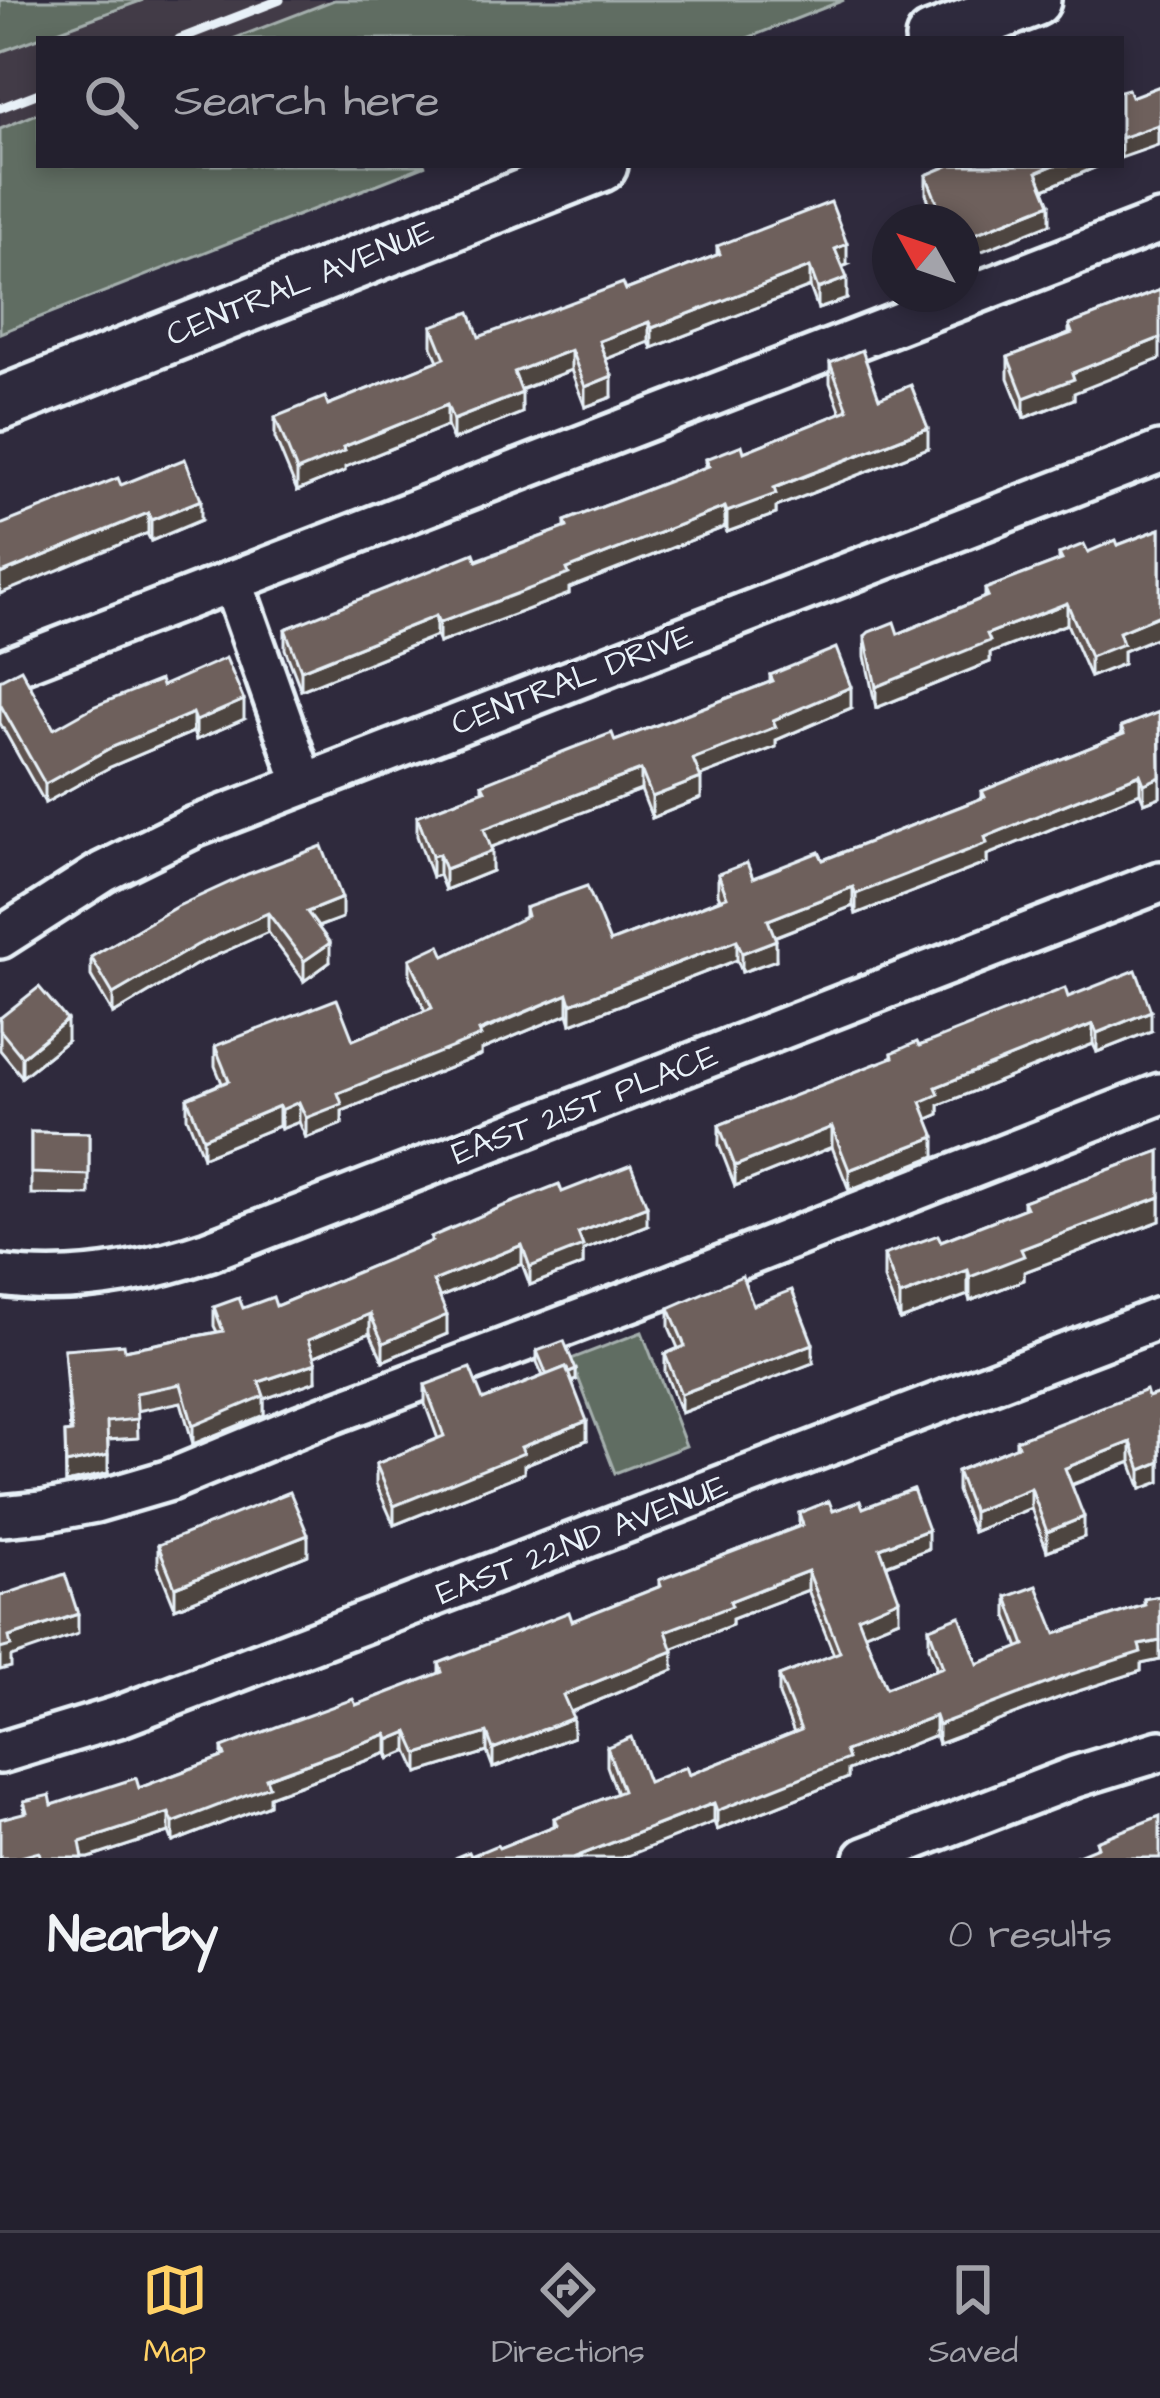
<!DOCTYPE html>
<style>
:root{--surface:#23202e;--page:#2b2836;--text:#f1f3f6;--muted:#a3a3aa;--line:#403e4a;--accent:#ffd166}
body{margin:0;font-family:"Architects Daughter",sans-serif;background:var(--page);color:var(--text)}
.compass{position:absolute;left:872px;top:204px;width:108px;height:108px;border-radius:50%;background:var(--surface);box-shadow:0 6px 18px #0003;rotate:310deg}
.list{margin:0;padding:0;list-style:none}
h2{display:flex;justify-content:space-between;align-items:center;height:156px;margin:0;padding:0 48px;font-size:51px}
h2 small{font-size:39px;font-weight:400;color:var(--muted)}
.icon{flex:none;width:66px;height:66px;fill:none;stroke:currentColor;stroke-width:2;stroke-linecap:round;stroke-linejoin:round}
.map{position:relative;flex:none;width:1160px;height:1858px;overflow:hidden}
.search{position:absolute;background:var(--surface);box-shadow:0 6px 18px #0003;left:36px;right:36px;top:36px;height:132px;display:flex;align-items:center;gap:30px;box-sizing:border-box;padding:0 42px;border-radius:0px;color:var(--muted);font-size:45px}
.sheet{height:372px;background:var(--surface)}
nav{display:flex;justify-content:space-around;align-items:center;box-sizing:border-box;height:168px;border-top:3px solid var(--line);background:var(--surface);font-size:33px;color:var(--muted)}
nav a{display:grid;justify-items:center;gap:6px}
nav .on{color:var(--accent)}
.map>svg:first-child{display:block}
.built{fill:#423a46}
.green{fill:#616d62;stroke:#a4afad;stroke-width:3}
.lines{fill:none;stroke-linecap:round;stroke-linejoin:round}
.minor-casing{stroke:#e8f1f8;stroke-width:48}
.major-casing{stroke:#e8f1f8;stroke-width:60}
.minor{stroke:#2f2a3d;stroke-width:39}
.major{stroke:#2f2a3d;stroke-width:51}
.rail{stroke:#e8f1f8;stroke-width:9}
.wall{fill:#5f534f;stroke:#e8f1f8;stroke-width:3}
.shaded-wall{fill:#4d4440;stroke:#e8f1f8;stroke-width:3}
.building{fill:#6e615c;stroke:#e8f1f8;stroke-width:3}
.labels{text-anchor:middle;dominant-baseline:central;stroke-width:9;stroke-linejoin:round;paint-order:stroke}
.street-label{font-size:33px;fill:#e8f1f8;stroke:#2f2a3d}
</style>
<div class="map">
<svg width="1160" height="1858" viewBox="0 0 1160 1858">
<rect width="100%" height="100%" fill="#2f2a3d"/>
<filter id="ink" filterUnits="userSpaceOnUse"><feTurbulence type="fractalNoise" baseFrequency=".00833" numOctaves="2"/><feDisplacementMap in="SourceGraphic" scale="24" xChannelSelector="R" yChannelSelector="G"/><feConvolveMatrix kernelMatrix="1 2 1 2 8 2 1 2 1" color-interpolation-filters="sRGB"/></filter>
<g filter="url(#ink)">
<!-- built -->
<path class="built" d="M143 0H334L233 39H39V113L0 129V52Z"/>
<!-- green -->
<g class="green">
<path d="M0 0H143L0 52Z"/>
<path d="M334 0H844L745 39H233Z"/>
<path d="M39 113V165H426L0 333V129Z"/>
<path d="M642 1332 686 1446 615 1473 571 1359Z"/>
</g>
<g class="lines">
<defs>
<g id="minor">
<path d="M232 581 304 784"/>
<path d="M0 671 1160 222"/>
<path d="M0 938 103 872 194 827 1160 452"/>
<path d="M0 1276C71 1286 140 1274 208 1251L1160 882"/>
<path d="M1 1516 42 1512 95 1502 170 1480 302 1425 665 1288 1160 1094"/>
<path d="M0 1753 118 1717 1160 1318"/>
<path d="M865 1858 1075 1777 1160 1751"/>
</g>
<g id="major">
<path d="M932 39 1034 0"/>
<path d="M0 404 601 165"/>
</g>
</defs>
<!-- minor casing -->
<use href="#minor" class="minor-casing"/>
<!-- major casing -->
<use href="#major" class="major-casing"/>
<!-- minor -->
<use href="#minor" class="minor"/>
<!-- major -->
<use href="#major" class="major"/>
<!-- rail -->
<g class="rail">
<path d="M179 39 280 0"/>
<path d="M0 108 39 93"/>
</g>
</g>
<!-- wall -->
<g class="wall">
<path d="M950 165H1101L1044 189 1050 224 937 222 926 194V175Z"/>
<path d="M717 246 847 265 842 267 847 299 818 309 810 287 652 348 649 342 606 359 612 397 585 407 571 370 521 390 522 413 453 440 447 426 345 467V471L297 491 275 438V417L328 405 438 361 432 347V326L479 337 626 290 717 255Z"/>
<path d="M1160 290 1074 393V399L1024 418 1008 378V357L1069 334V325Z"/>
<path d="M830 363 879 398 928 448 776 507V514L727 532 725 527 569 588V594L439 643 436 636 301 690 285 649V629L565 528V521L706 467V459L744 452 841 413 830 383Z"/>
<path d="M121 485 201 520 151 541Z"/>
<path d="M1160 529V636L1123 651V664L1090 677 1067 624 990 653V662L876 708 865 656V636L898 634 985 597V589L1059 561V554L1088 552 1118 545Z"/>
<path d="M770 675 851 708 776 740V747L700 776 701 798 652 818 641 790 490 847 492 871 445 890 439 875 432 877 417 836V816L482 791V784L615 741 770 682Z"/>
<path d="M0 680 54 729 162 686 244 719 196 740 193 732 110 767 45 803 0 723Z"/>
<path d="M1160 713V797L1144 803 1140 793 987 855V863L856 914 853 906 774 937 776 960 742 972 737 960 571 1024 568 1014 481 1050V1055L342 1111V1124L306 1138 299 1122 281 1129 279 1126 203 1157 187 1117V1098L222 1083 215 1066V1046L353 1040 425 1011 410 978V959L445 956 525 918V908L610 942 720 899 718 894V874L753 878 823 860 982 798V791L1121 735V727Z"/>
<path d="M176 907 342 918 318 927 330 962 304 981 268 932 197 964 113 1014 91 976V957Z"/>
<path d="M1068 997 1151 1031 1097 1052 1093 1044 939 1105V1114L928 1119 935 1156 849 1190 832 1147 735 1186 719 1145V1125L892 1058V1053L919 1046Z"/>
<path d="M0 1018 67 1041 22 1077 0 1050Z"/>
<path d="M31 1132 89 1133V1195L31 1194Z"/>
<path d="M1160 1151V1221L1024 1272V1280L970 1301 968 1295 900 1320 884 1279V1255L941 1241 1023 1209V1201Z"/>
<path d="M562 1192 647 1225 583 1250V1265L530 1285 522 1264 440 1297 447 1334 383 1361 370 1333 314 1356 316 1381 264 1399V1415L193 1444 181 1402 137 1411 138 1438 108 1440V1473L66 1483 65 1433 70 1432 64 1349 125 1350 217 1332 214 1326V1307L243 1308 276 1306 431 1242V1237Z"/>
<path d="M753 1305 813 1363 681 1413 665 1372V1354L678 1348 669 1327V1308Z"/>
<path d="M537 1351 576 1380 572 1382 587 1440 524 1465V1473L394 1525 376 1484V1464L438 1439 425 1404V1385L483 1400 543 1376 537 1362Z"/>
<path d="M1160 1393V1482L1141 1489 1131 1462 1072 1485 1084 1537 1047 1551 1031 1508 973 1532 957 1491V1471L1016 1447V1440Z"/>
<path d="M863 1508 928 1549 887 1565 899 1619 864 1633 886 1688 937 1669 929 1647V1628L978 1664 1019 1648 1007 1616V1597L1056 1634 1144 1605V1599L1160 1596V1660L1141 1664V1671L1069 1694 938 1744 935 1735 848 1770V1778L717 1830 714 1822 471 1856 499 1848 554 1826V1818L617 1794 607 1766V1747L648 1782 689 1775 794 1733 779 1695V1676L834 1655 808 1590 732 1619V1625L672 1648 673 1670 570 1712 573 1737 493 1768 487 1752 418 1773 408 1751 389 1759 387 1753 269 1796V1805L173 1842 169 1832 89 1858H0L24 1813V1801L52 1805 139 1788 222 1757V1748L356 1705 439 1674V1663L572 1621 659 1587V1580L799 1526V1513Z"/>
<path d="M158 1545 308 1555 175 1608 158 1566Z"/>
</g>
<!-- shaded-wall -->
<g class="shaded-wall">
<path d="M1158 125V145L1121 158V138Z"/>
<path d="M1054 165H1101L1037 192V172Z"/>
<path d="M1050 204V224L962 259V239Z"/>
<path d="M847 244V265L835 269V249Z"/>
<path d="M810 267V287L652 348V328Z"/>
<path d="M847 278V299L818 309V289Z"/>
<path d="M649 322V342L599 362V341Z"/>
<path d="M1160 338V359L1074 393V399L1024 418V398L1072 373Z"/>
<path d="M571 350V370L514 392V372Z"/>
<path d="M612 376V397L585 407V387Z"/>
<path d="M522 393V413L453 440V420Z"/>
<path d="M447 405V426L345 467V471L297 491V471L343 447Z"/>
<path d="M928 428V448L776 507V514L727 532V512L774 488Z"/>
<path d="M201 500V520L151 541V520Z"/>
<path d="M725 507V527L569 588V594L439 643V623L567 569Z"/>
<path d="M148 513V533L0 594V574Z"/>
<path d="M1067 603V624L990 653V662L876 708V687L987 634Z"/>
<path d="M1160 615V636L1123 651V664L1090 677V657L1119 632Z"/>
<path d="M436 616V636L301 690V670Z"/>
<path d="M851 687V708L776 740V747L693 779V759L773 720Z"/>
<path d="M244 700V719L196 740V721Z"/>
<path d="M193 713V732L110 767 45 803V784L110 748Z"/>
<path d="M641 770V790L484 850V829Z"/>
<path d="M1140 774V793L987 855V863L856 914V894L985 837Z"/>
<path d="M1160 777V797L1144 803V784Z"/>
<path d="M701 778V798L652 818V797Z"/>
<path d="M492 851V871L445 890V869Z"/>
<path d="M439 854V875L432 877V856Z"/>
<path d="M853 887V906L768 939V920Z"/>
<path d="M342 898V918L307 931V912Z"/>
<path d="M268 913V932L197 964 113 1014V994L197 945Z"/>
<path d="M737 940V960L571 1024V1004Z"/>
<path d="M776 940V960L742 972V953Z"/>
<path d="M330 943V962L304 981V961Z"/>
<path d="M568 994V1014L481 1050V1055L342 1111V1124L306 1138V1118L338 1093Z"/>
<path d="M1151 1011V1031L1097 1052V1033Z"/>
<path d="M67 1020V1041L22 1077V1057Z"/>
<path d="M1093 1024V1044L939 1105V1114L921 1122V1102L936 1087Z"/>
<path d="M299 1102V1122L281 1129V1110Z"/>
<path d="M279 1106V1126L203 1157V1138Z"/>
<path d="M832 1127V1147L735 1186V1166Z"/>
<path d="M935 1137V1156L849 1190V1170Z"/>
<path d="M1160 1197V1221L1024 1272V1280L970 1301V1277L1021 1249Z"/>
<path d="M647 1206V1225L583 1250V1265L530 1285V1267L578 1233Z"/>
<path d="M522 1245V1264L433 1300V1281Z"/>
<path d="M968 1270V1295L900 1320V1296Z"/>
<path d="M370 1314V1333L308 1359V1340Z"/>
<path d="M447 1315V1334L383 1361V1343Z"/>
<path d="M813 1344V1363L681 1413V1394Z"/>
<path d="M316 1363V1381L264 1399V1415L193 1444V1426L259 1382Z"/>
<path d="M576 1370V1380L550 1391V1381Z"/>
<path d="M587 1421V1440L524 1465V1473L394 1525V1506L521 1447Z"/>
<path d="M1131 1442V1462L1065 1487V1468Z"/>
<path d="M108 1455V1473L66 1483V1464Z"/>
<path d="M1160 1462V1482L1141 1489V1470Z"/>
<path d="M1031 1488V1508L973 1532V1512Z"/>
<path d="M1084 1517V1537L1047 1551V1532Z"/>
<path d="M928 1530V1549L880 1567V1548Z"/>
<path d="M308 1535V1555L175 1608V1587Z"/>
<path d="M808 1571V1590L732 1619V1625L666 1651V1631L730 1601Z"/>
<path d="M899 1599V1619L858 1636V1617Z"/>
<path d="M78 1614V1634L11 1657V1667L0 1670V1649L9 1637Z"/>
<path d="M1160 1641V1660L1141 1664V1671L1069 1694 938 1744V1725L1139 1645Z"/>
<path d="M673 1651V1670L563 1715V1695Z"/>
<path d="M935 1716V1735L848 1770V1778L717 1830V1811L845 1751Z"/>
<path d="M573 1718V1737L493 1768V1749Z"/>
<path d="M408 1732V1751L389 1759V1740Z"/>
<path d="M487 1733V1752L418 1773V1754Z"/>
<path d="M387 1734V1753L269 1796V1805L173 1842V1823L266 1778Z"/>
<path d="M714 1803V1822L622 1858H573Z"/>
<path d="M169 1813V1832L89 1858H80V1842Z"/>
</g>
<!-- building -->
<g class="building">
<path d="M1160 86V131L1158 125 1121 138V91L1128 89 1131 97Z"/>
<path d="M950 165H1054L1037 172 1050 204 962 239V222H945L926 175Z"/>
<path d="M831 202 847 244 835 249 847 278 818 289 810 267 652 328 649 322 599 341 612 376 585 387 571 350 514 372 522 393 453 420 447 405 343 447 345 451 297 471 275 417 325 397 328 405 445 358 432 326 470 312 479 337 623 283 626 290 720 254 717 246Z"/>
<path d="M1160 290V338L1072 373 1074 379 1024 398 1008 357 1072 333 1069 325Z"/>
<path d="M862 350 879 398 911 385 928 428 774 488 776 494 727 512 725 507 567 569 569 574 439 623 436 616 301 670 285 629 474 553 477 561 567 527 565 521 709 466 706 459 742 445 744 452 848 410 830 363Z"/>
<path d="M185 459 201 500 151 520 148 513 0 574V525L118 478 121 485Z"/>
<path d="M1160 529V615L1119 632 1123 644 1090 657 1067 603 987 634 990 641 876 687 865 636 869 632 894 622 898 634 988 596 985 589 1062 560 1059 554 1084 544 1088 552 1116 540 1118 545Z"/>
<path d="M836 648 851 687 773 720 776 727 693 759 701 778 652 797 641 770 484 829 492 851 445 869 439 854 432 856 417 816 485 790 482 784 570 749 612 733 615 741 773 681 770 675Z"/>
<path d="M226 658 244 700 196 721 193 713 110 748 45 784 0 704V680L21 669 54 729 95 706 160 680 162 686Z"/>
<path d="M1159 712 1160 777 1144 784 1140 774 985 837 987 843 856 894 853 887 768 920 776 940 742 953 737 940 571 1004 568 994 479 1031 481 1036 338 1093 342 1104 306 1118 299 1102 281 1110 279 1106 203 1138 187 1098 229 1081 215 1046 337 999 353 1040 432 1008 410 959 440 945 445 956 527 916 525 908 587 886 610 942 727 897 718 874 747 863 753 878 819 852 823 860 985 797 982 791 1124 734 1121 727Z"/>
<path d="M322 846 342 898 307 912 330 943 304 961 268 913 197 945 113 994 91 957 176 907 248 874Z"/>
<path d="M1136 970 1151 1011 1097 1033 1093 1024 936 1087 939 1094 921 1102 935 1137 849 1170 832 1127 735 1166 719 1125 893 1057 892 1053 917 1042 919 1046 1065 988 1068 997Z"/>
<path d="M39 987 67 1020 22 1057 0 1030V1018Z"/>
<path d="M31 1132 89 1133V1175L31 1173Z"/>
<path d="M1160 1151V1197L1021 1249 1024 1256 970 1277 968 1270 900 1296 884 1255 938 1235 941 1241 1026 1208 1023 1201Z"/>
<path d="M631 1165 647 1206 578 1233 583 1246 530 1267 522 1245 433 1281 447 1315 383 1343 370 1314 308 1340 316 1363 259 1382 264 1396 193 1426 181 1384 136 1393 138 1419 107 1422 108 1455 66 1464 65 1433 72 1432 64 1349 124 1344 125 1350 223 1331 214 1307 239 1298 243 1308 273 1297 276 1306 432 1241 431 1237 506 1205 559 1184 562 1192Z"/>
<path d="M742 1276 753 1305 792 1290 813 1344 681 1394 665 1354 685 1346 669 1308Z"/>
<path d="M564 1341 576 1370 569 1373 566 1367 547 1375 537 1351Z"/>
<path d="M566 1367 587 1421 521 1447 524 1453 394 1506 376 1464 444 1436 425 1385 470 1368 483 1400Z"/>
<path d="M1146 1390 1148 1397 1160 1393V1462L1141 1470 1131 1442 1065 1468 1084 1517 1047 1532 1031 1488 973 1512 957 1471 1018 1446 1016 1440Z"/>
<path d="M913 1489 928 1530 880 1548 899 1599 858 1617 886 1688 943 1667 929 1628 960 1616 978 1664 1025 1645 1007 1597 1037 1586 1056 1634 1145 1605 1144 1599 1160 1596V1641L1139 1645 1141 1652 1069 1675 938 1725 935 1716 845 1751 848 1759 772 1789 717 1811 714 1803 573 1858H454L469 1852 471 1856 497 1845 499 1848 557 1825 554 1818 623 1791 607 1747 631 1737 648 1782 686 1767 689 1775 801 1730 779 1676 840 1652 808 1571 730 1601 732 1606 666 1631 673 1651 563 1695 573 1718 493 1749 487 1733 418 1754 408 1732 389 1740 387 1734 266 1778 269 1786 173 1823 169 1813 80 1842 83 1858H41L39 1852 17 1858H0V1819L27 1812 24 1801 50 1795 52 1805 136 1778 139 1788 225 1756 222 1748 276 1727 353 1699 356 1705 442 1672 439 1663 569 1612 572 1621 661 1586 659 1580 803 1525 799 1513 829 1501 833 1511 860 1501 863 1508Z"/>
<path d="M290 1492 308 1535 175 1587 158 1545Z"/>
<path d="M65 1574 78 1614 9 1637 11 1646 0 1649V1596Z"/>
<path d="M1160 1816V1858H1071L1098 1847 1096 1841Z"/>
</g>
</g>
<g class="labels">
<!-- street labels -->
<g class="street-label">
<text transform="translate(300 283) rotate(-22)">CENTRAL AVENUE</text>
<text transform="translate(572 680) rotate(-21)">CENTRAL DRIVE</text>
<text transform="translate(585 1105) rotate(-21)">EAST 21ST PLACE</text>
<text transform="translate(582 1540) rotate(-21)">EAST 22ND AVENUE</text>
</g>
</g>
</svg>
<svg class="compass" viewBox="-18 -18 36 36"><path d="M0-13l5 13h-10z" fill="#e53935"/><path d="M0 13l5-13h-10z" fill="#a3a3aa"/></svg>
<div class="search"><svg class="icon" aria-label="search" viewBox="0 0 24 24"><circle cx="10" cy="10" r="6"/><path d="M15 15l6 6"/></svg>Search here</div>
</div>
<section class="sheet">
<h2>Nearby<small>0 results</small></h2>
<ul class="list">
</ul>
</section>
<nav>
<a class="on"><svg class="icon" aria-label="map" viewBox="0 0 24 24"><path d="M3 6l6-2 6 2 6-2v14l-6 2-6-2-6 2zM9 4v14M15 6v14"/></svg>Map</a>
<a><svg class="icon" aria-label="directions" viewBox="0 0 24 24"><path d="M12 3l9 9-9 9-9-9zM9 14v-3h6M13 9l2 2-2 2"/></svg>Directions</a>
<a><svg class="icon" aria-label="saved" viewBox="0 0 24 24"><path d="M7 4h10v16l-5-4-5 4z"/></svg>Saved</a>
</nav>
